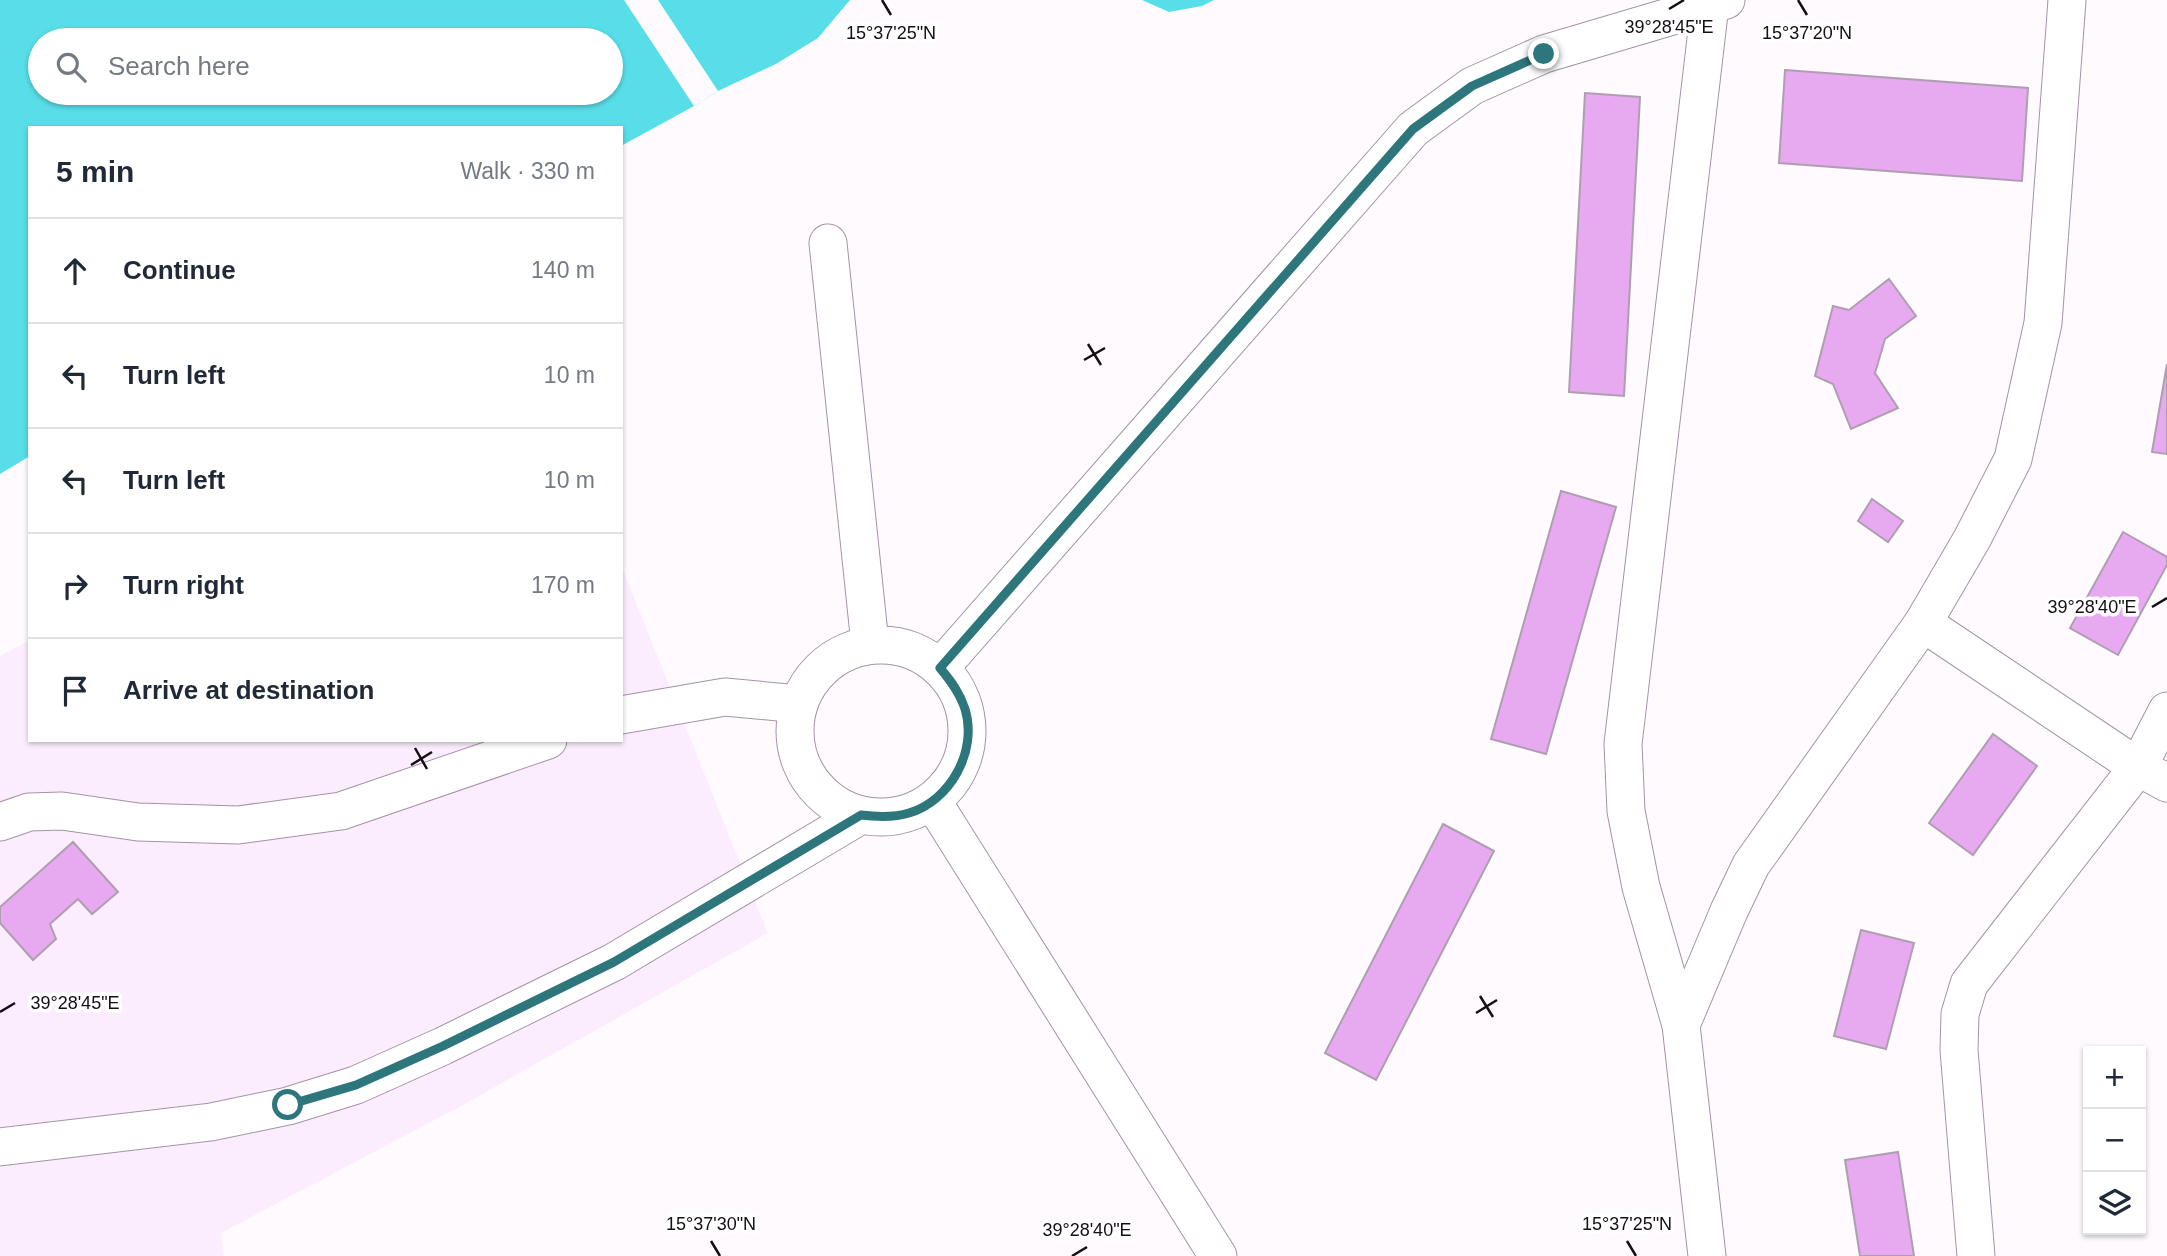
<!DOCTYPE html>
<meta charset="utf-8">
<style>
:root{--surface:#fff;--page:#f2f2f3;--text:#1f2937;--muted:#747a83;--line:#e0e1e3}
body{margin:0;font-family:Arial,sans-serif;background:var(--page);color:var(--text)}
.controls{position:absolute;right:21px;bottom:21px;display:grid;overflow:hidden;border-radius:0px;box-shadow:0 2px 5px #0004}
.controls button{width:63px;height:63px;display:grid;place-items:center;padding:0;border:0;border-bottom:2px solid var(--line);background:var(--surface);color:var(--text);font:35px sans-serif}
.stop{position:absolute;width:21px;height:21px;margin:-16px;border:5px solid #2d777c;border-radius:50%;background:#fff}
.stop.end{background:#2d777c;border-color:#fff;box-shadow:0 2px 7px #0008}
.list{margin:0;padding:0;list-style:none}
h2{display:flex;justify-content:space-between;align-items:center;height:91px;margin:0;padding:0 28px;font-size:30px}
h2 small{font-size:23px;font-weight:400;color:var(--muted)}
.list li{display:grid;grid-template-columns:46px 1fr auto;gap:21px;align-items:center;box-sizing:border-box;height:105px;padding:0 28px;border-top:2px solid var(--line)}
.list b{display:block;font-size:26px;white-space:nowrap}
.list em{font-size:23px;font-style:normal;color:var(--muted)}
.icon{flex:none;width:38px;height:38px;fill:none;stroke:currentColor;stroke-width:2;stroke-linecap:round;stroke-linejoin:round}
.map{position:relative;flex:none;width:2167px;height:1256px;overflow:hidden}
.search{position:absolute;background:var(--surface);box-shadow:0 2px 5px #0004;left:28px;top:28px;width:595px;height:77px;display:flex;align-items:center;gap:18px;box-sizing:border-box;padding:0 24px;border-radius:38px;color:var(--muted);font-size:26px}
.panel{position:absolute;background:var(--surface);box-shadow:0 2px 5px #0004;left:28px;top:126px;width:595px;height:616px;border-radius:0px}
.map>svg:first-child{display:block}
.built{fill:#fbedfd}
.water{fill:#58dee8;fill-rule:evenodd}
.pier{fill:#fefafe}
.building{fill:#e7aaf0;stroke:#af9eb1;stroke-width:2}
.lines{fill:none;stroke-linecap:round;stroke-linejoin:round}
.minor-casing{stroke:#a493a6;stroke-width:39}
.minor{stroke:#fff;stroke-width:37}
.route{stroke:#2d777c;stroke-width:9}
.ticks{fill:none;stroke:#140e15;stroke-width:2.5}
.ticks-label{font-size:18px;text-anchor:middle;fill:#140e15;stroke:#fff;stroke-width:7;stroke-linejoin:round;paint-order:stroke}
</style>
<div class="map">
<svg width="2167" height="1256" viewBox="0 0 2167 1256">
<rect width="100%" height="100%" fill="#fefafe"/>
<!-- built -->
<path class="built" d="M621 565 768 933 461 1106 221 1233 224 1256H0V656L30 640V740H621Z"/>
<!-- water -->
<g class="water">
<path d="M0 0H850L818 38 776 64 718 91 694 106 621 146V128H30V456L0 474ZM40 40H611V93H40Z"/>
<path d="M1142 0H1214L1202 6 1169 12Z"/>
</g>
<!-- pier -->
<path class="pier" d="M624 0H658L718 91 694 106Z"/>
<!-- building -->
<g class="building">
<path d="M1785 70 2028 88 2022 181 1779 163Z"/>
<path d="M1585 93 1640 97 1624 396 1569 392Z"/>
<path d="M1889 279 1916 316 1885 339 1875 373 1898 408 1851 429 1833 384 1815 376 1833 306 1849 310Z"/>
<path d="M2167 364V454L2152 452Z"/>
<path d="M1561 491 1616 507 1546 754 1491 739Z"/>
<path d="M1872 499 1903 521 1888 542 1858 521Z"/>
<path d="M2123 532 2167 557V565L2118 655 2070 628Z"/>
<path d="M1993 734 2037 766 1973 855 1929 823Z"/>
<path d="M1443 824 1494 851 1376 1080 1325 1053Z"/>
<path d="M73 842 118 892 92 914 78 899 50 924 56 939 33 960 0 923V907Z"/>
<path d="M1861 930 1914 943 1886 1049 1834 1036Z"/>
<path d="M1898 1152 1914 1256H1860L1845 1160Z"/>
</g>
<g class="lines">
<defs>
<g id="minor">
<path d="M828 243 870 644"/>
<path d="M1923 623 2138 767 2167 711"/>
<circle cx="881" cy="731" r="86"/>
<path d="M940 668 1413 129 1472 86 1544 54 1726 0"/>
<path d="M621 715 725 697 799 704"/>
<path d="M933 802 1218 1256"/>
<path d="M0 822 29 812 62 811 138 822 238 825 341 811 548 740"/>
<path d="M1681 1025 1641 887 1626 811 1623 744 1710 5"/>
<path d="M0 1147 211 1122 288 1106 356 1085 443 1046 614 962 861 815"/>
<path d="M1707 1256 1681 1025 1729 911 1751 865 1923 623 1972 539 2013 459 2043 323 2067 0"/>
<path d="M1976 1256 1959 1050 1960 1014 1969 984 2138 767 2167 783"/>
</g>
</defs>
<!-- minor casing -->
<use href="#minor" class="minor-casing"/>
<!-- minor -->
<use href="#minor" class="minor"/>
</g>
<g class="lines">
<!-- route -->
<path class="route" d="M288 1105 356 1085 443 1046 614 962 861 815C877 817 893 818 909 813 950 801 978 751 965 709 960 693 951 681 940 668L1413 129 1472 86 1544 54"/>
</g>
<!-- ticks -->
<path class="ticks" d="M882 0 891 15M1798 0 1807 15M1669 9 1684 0M1088 344 1101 365M1084 360 1105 348M2152 607 2167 598M415 748 427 769M411 765 432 752M1480 996 1493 1017M0 1012 15 1003M1476 1013 1497 1000M711 1241 720 1256M1627 1241 1636 1256M1072 1256 1087 1247"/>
<g class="ticks-label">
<text x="1669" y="33">39°28'45"E</text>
<text x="1807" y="39">15°37'20"N</text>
<text x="891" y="39">15°37'25"N</text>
<text x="2092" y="613">39°28'40"E</text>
<text x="75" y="1009">39°28'45"E</text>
<text x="711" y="1230">15°37'30"N</text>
<text x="1627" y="1230">15°37'25"N</text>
<text x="1087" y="1236">39°28'40"E</text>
</g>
</svg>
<div class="controls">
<button>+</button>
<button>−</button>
<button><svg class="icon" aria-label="layers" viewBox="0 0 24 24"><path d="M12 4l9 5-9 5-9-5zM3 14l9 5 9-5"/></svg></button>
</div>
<div class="stop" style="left:288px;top:1105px"></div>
<div class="stop end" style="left:1544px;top:54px"></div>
<div class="search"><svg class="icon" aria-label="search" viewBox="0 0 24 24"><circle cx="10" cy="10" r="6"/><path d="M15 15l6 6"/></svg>Search here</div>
<section class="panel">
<h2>5 min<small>Walk · 330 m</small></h2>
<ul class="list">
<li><svg class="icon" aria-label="ahead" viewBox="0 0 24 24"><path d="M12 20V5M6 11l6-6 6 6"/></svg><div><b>Continue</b></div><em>140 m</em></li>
<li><svg class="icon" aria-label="left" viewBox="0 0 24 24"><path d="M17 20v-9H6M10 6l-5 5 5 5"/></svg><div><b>Turn left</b></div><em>10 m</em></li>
<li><svg class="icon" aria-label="left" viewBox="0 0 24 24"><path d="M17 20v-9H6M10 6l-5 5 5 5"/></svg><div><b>Turn left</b></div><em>10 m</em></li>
<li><svg class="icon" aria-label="right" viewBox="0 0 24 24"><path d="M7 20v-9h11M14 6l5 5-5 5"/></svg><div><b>Turn right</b></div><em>170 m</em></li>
<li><svg class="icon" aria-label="arrive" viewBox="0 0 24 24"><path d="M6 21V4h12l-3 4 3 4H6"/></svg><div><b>Arrive at destination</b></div></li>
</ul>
</section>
</div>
